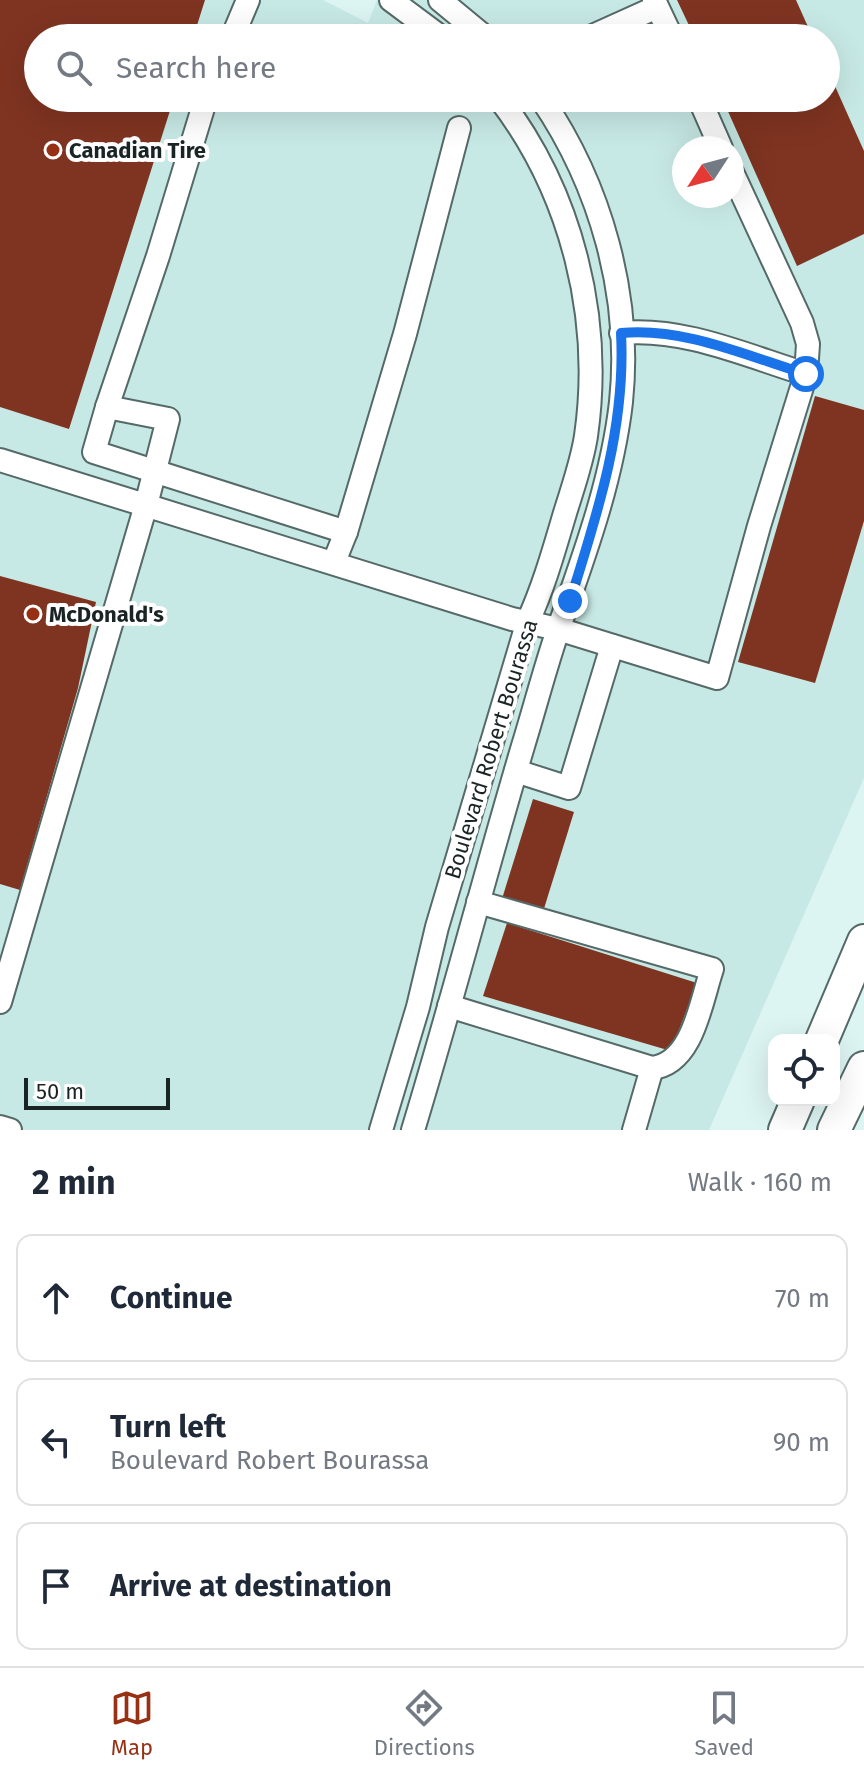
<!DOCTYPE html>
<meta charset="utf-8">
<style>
:root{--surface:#fff;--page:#f2f2f3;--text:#1f2937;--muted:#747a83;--line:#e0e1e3;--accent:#983114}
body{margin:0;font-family:"Fira Sans",sans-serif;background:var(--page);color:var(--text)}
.controls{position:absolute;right:24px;bottom:24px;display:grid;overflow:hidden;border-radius:16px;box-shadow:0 8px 32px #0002}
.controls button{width:72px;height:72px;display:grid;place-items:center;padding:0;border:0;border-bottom:2px solid var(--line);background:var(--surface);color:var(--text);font:40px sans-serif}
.compass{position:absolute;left:672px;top:136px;width:72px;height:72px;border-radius:50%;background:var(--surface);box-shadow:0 8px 32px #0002;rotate:234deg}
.scale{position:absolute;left:24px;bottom:20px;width:146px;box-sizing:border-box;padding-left:8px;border:4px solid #1b2424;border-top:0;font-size:22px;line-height:28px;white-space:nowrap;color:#1b2424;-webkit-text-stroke:6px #fff;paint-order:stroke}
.stop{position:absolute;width:24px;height:24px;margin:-18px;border:6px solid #1a73e8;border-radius:50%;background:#fff}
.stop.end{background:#1a73e8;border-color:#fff;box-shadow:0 2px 8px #0008}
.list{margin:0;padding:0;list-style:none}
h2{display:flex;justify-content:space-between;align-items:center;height:104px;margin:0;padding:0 32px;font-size:34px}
h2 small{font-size:26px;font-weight:400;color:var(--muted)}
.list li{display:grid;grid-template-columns:52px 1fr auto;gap:24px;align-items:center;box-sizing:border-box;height:128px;margin:0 16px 16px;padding:0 16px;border:2px solid var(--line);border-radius:16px}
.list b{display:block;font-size:30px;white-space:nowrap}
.list p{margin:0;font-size:26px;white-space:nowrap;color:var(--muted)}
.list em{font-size:26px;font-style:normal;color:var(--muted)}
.icon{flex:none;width:44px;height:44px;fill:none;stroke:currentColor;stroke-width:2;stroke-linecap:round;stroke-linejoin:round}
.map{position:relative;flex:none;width:864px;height:1130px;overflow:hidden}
.search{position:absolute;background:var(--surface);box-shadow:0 8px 32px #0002;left:24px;right:24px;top:24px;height:88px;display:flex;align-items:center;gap:20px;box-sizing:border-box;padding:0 28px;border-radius:44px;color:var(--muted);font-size:30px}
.sheet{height:536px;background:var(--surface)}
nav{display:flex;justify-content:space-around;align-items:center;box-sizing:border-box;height:112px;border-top:2px solid var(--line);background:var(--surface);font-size:22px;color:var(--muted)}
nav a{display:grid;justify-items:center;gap:4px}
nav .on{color:var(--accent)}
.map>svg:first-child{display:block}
.built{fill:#c7e9e5;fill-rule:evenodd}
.building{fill:#7f3421}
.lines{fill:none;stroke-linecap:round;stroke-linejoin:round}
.minor-casing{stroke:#556a68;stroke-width:26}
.highway-casing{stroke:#556a68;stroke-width:36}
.minor{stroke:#fff;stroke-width:22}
.highway{stroke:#fff;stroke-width:32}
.route{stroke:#1a73e8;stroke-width:10}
.poi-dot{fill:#983114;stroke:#fff;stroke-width:3}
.labels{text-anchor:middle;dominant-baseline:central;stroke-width:8;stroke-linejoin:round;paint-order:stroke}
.poi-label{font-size:22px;font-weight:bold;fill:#1b2424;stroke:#fff;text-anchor:start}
.street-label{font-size:22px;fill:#1b2424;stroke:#fff}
</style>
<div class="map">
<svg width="864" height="1130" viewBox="0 0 864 1130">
<rect width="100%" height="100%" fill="#dcf4f2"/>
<!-- built -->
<path class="built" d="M0 0H323L368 23 377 0H864V778L709 1130H0ZM38 38H826V98H38ZM684 148H732V196H684Z"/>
<!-- building -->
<g class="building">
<path d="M0 0H205L193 38H38V98H174L69 429 0 407Z"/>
<path d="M677 0H796L813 38H695Z"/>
<path d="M826 66 864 151V234L797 266 722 98H826Z"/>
<path d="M815 396 864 410V521L815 683 738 662Z"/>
<path d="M0 576 96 602 78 688 20 890 0 884Z"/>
<path d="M533 799 574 812 542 915 501 902Z"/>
<path d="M507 923 697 983 671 1051 483 996Z"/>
</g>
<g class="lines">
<defs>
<g id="minor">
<path d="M391 0 442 38"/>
<path d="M440 0 486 38"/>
<path d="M654 0 672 38"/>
<path d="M232 38 248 0"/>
<path d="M588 38 657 7"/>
<path d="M699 98 721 148"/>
<path d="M621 333C684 327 747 356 806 374"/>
<path d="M107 407 94 452 346 532"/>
<path d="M0 460 512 619 558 629 717 678 759 526 806 374 808 344 802 323 732 172"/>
<path d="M334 562 346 532 405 334 459 128"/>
<path d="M516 771 569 788 612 646"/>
<path d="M0 1002 146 505 168 419 107 407 158 256 206 98"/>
<path d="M449 1006 652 1068C693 1064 701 1001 712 969L478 902"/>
<path d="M0 1127 10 1130"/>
<path d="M381 1130 418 1007 437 927 528 621C544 586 554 550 565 513 573 487 582 462 586 436 603 318 572 193 499 98"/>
<path d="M413 1130C452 1002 485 874 523 746 535 707 545 668 558 630 584 556 612 481 621 402 632 296 601 186 541 98"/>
<path d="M634 1130 652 1068"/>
</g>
<g id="highway">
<path d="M822 1040 864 941"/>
<path d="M785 1130 798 1100"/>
<path d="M834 1130 864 1068"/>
</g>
</defs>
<!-- minor casing -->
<use href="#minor" class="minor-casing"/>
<!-- highway casing -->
<use href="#highway" class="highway-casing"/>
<!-- minor -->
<use href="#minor" class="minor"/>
<!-- highway -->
<use href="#highway" class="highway"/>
</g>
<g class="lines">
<!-- route -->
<path class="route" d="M570 601C598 512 626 426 621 333 684 327 747 356 806 374"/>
</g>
<!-- markers -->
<g class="poi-dot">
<circle cx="53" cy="150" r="8"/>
<circle cx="33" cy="614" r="8"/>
</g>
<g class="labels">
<!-- poi labels -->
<g class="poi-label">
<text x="69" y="150">Canadian Tire</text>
<text x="49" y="614">McDonald's</text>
</g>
<!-- street labels -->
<g class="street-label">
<text transform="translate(491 749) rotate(-73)">Boulevard Robert Bourassa</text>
</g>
</g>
</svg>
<div class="controls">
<button><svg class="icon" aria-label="locate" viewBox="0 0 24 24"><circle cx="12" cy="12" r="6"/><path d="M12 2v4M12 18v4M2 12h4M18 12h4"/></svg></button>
</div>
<svg class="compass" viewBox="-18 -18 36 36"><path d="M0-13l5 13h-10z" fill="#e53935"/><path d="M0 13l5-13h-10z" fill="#747a83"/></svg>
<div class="scale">50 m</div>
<div class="stop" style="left:806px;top:374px"></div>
<div class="stop end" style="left:570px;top:601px"></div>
<div class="search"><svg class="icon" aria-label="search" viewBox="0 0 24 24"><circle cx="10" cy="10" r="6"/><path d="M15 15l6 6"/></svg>Search here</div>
</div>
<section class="sheet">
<h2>2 min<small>Walk · 160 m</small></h2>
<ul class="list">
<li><svg class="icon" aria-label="ahead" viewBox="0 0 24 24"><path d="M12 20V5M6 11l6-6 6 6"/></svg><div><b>Continue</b></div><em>70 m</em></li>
<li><svg class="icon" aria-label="left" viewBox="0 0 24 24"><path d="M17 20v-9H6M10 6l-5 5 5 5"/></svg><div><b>Turn left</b><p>Boulevard Robert Bourassa</p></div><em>90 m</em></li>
<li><svg class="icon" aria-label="arrive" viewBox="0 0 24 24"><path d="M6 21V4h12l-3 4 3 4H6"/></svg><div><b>Arrive at destination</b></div></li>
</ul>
</section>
<nav>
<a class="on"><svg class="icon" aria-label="map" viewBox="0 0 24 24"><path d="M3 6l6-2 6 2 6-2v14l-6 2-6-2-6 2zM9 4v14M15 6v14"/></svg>Map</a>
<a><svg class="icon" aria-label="directions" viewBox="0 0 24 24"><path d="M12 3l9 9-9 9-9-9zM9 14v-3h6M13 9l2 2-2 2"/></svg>Directions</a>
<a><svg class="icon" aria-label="saved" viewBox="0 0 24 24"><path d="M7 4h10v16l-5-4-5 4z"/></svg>Saved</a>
</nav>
